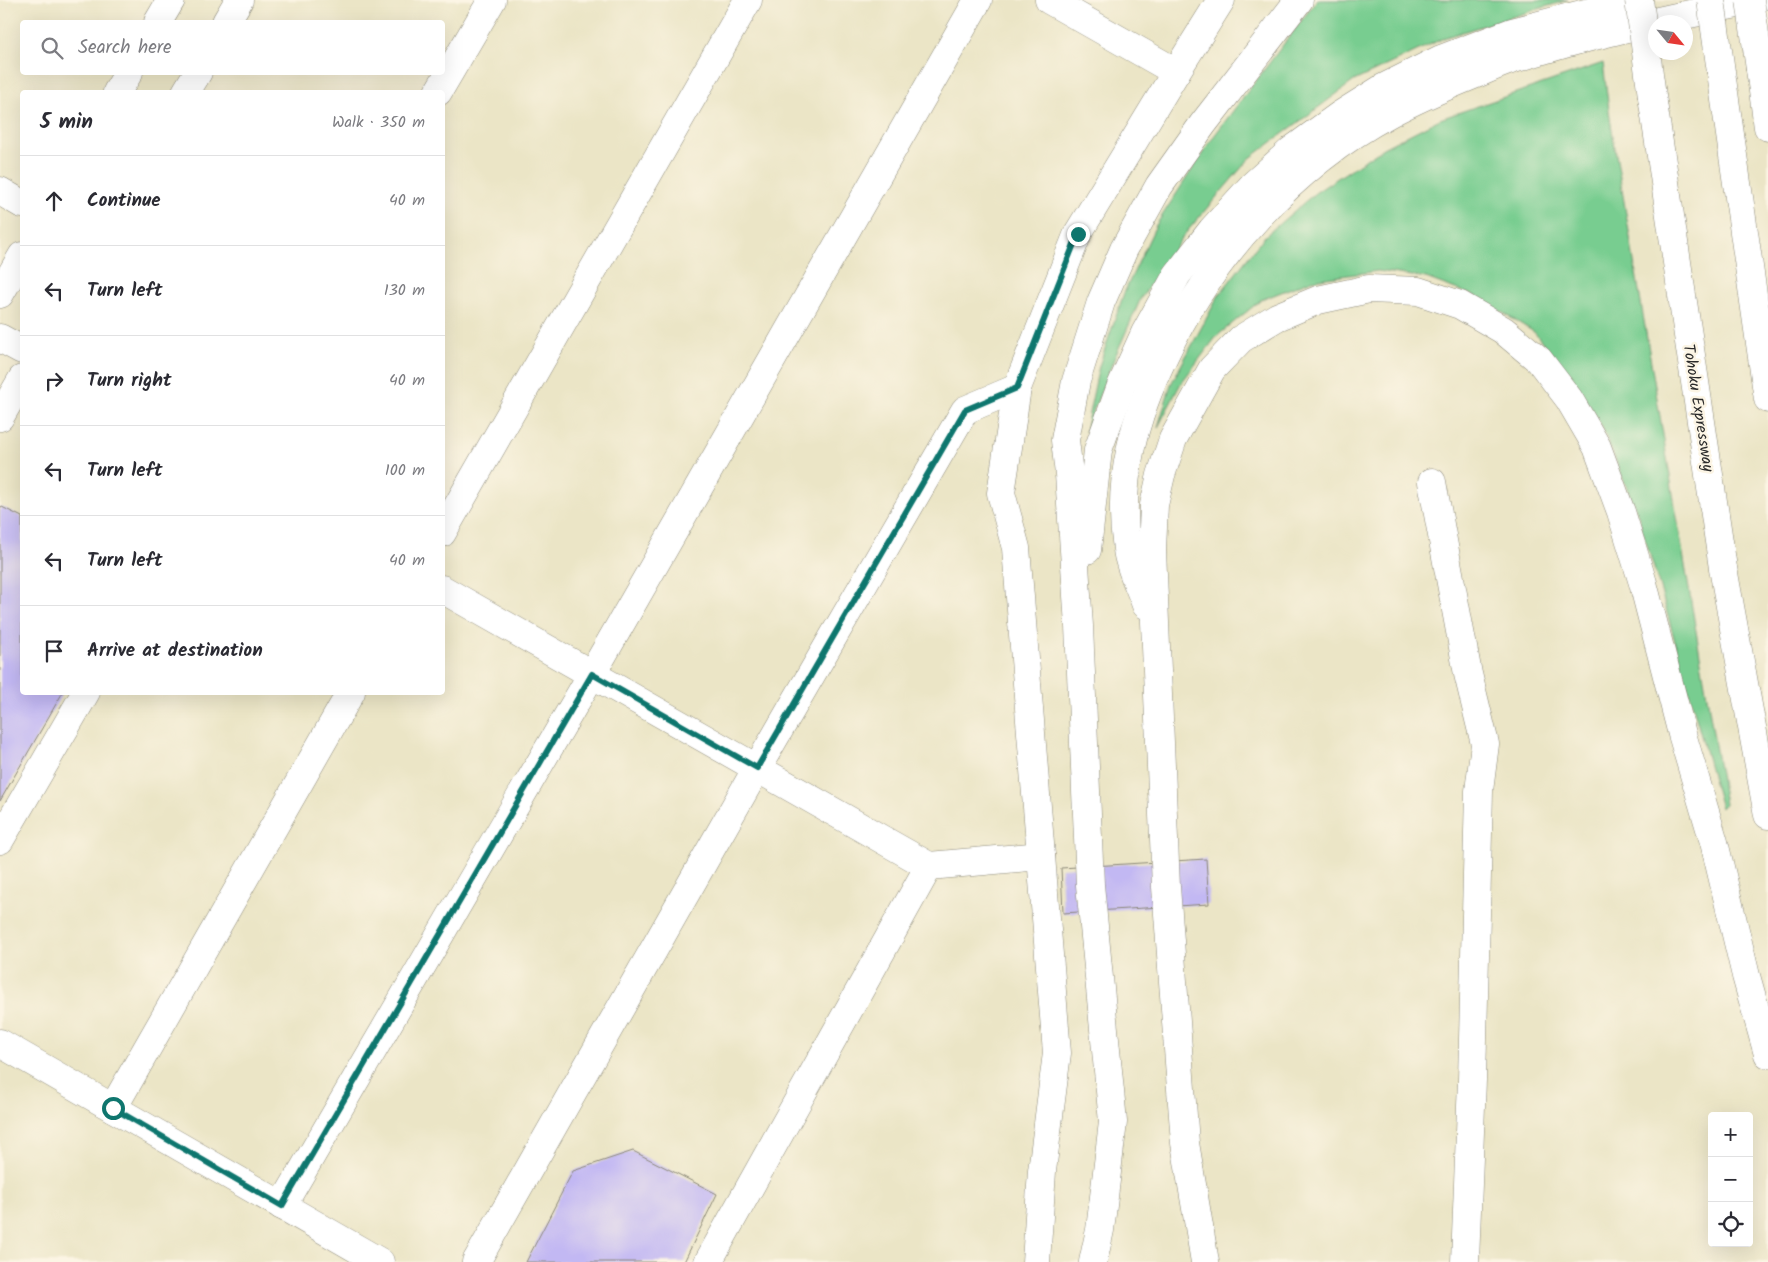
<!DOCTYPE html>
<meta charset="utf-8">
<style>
:root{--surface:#fff;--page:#f2f2f3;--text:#2b2b33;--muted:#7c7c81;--line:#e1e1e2}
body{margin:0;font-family:Kalam,sans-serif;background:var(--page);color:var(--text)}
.controls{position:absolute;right:15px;bottom:15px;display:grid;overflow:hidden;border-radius:5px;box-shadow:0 5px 20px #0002}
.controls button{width:45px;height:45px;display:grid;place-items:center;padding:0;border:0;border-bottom:1px solid var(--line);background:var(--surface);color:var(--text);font:25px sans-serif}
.compass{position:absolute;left:1648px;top:15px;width:45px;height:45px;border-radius:50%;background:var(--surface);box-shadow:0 5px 20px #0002;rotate:119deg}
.stop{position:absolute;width:15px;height:15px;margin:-11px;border:4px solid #0f766e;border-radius:50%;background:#fff}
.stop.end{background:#0f766e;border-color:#fff;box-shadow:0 1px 5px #0008}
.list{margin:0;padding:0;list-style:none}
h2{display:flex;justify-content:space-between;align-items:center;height:65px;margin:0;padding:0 20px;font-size:21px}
h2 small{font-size:16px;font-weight:400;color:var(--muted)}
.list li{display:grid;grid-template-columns:32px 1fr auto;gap:15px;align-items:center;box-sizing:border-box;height:90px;padding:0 20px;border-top:1px solid var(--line)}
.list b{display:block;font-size:19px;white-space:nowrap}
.list em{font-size:16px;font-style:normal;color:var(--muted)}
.icon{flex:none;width:28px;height:28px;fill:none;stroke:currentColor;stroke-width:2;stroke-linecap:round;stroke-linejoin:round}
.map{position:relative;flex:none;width:1768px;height:1262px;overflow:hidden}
.search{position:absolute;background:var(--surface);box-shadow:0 5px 20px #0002;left:20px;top:20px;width:425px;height:55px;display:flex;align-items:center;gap:12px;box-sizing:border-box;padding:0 18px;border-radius:5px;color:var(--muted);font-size:19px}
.panel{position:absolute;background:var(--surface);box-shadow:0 5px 20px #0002;left:20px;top:90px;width:425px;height:605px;border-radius:5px}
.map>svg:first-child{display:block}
.green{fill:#78cd90;stroke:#527c5e}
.building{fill:#c2b8f3}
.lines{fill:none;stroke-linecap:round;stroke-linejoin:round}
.minor-casing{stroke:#8b8878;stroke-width:29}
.highway-casing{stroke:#8b8878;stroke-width:29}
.minor{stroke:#fff;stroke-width:28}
.highway{stroke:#fff;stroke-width:28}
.highway-bridge-casing{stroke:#8b8878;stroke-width:29;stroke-linecap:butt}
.highway-bridge{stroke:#fff;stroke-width:28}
.route{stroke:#0f766e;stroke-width:6}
.labels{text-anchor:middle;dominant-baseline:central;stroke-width:5;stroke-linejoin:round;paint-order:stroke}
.street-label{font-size:16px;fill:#2b2b2b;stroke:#fcf5e5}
</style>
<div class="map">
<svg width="1768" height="1262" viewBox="0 0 1768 1262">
<rect width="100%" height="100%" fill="#fcf5e5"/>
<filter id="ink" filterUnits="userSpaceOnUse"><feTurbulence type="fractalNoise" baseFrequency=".02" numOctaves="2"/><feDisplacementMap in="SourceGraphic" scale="10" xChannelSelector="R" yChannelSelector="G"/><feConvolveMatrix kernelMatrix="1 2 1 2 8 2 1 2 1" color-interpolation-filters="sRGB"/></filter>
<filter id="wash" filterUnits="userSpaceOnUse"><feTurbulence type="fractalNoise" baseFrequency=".0096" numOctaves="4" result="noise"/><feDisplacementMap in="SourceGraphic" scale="20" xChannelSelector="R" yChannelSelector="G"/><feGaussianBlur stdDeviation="1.12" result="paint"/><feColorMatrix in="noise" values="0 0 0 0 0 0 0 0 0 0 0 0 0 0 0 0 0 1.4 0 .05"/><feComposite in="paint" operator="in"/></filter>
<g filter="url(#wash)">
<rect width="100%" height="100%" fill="#ebe5c6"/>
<!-- green -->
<g class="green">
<path d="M1317 0H1568L1446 37 1354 81 1249 159 1184 235 1141 298 1114 359 1085 432 1099 366 1124 293 1156 225 1214 136Z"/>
<path d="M1603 63 1610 118 1725 804 1721 808 1663 598 1638 515 1601 425 1574 380 1534 332 1477 297 1426 278 1378 271 1312 280 1261 300 1217 336 1181 383 1158 427 1171 384 1219 295 1264 237 1315 193 1383 148 1440 119Z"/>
</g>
<g id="blocks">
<!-- building -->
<g class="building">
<path d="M0 506 22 517V692H63L0 801Z"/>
<path d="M1206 859 1209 904 1063 913 1061 868Z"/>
<path d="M633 1151 717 1194 684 1262H526L573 1171Z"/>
</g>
</g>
</g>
<g filter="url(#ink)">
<use href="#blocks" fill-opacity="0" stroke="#8b8878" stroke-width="1"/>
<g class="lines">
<defs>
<g id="minor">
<path d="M1049 0 1176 72"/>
<path d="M158 22 171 0"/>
<path d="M226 22 239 0"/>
<path d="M117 92 129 72"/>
<path d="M186 92 198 72"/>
<path d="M438 92 492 0"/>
<path d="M0 191 22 204"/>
<path d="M0 294 22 256"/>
<path d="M0 338 22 350"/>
<path d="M0 417 22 379"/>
<path d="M1432 482 1468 674 1485 744 1479 791 1472 1080 1465 1262"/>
<path d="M442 533 748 0"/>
<path d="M442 589 929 866 1041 856"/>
<path d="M0 840 86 692"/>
<path d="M0 1043 380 1262"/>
<path d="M113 1108 351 692"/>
<path d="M282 1206 592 674 978 0"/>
<path d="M476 1262 757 768 965 410 1017 388"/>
<path d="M708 1262 929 866"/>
<path d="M1036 1262 1042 1171 1057 1053 1016 548 1001 493 1017 388 1078 233 1176 72 1221 0"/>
</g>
<g id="highway">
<path d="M1760 69 1768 127"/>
<path d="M1721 72 1768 399"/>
<path d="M1652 96 1723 568 1768 815"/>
<path d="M1087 550 1098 450 1121 386 1145 333 1177 275 1212 230 1253 185 1292 150 1340 115 1383 88 1441 59 1512 32 1636 0"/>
<path d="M1146 605C1140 587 1129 568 1127 549 1116 480 1135 415 1165 354 1211 256 1294 165 1390 113 1416 99 1444 87 1471 76 1486 70 1501 63 1517 58 1595 33 1676 17 1756 0"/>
<path d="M1093 1262 1100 1230 1113 1122 1090 885 1079 626 1069 474 1065 440 1076 381 1101 302 1124 249 1159 186 1203 124 1299 0"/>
<path d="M1205 1262 1185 1143 1166 887 1152 550 1154 505 1161 475 1173 439 1212 369 1241 339 1277 317 1318 300 1369 289 1418 291 1460 305 1503 330 1539 360 1569 399 1597 447 1621 512 1643 583 1682 734 1714 842 1746 976 1768 1054"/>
</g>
</defs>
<!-- minor casing -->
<use href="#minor" class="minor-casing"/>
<!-- highway casing -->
<use href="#highway" class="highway-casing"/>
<!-- minor -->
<use href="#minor" class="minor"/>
<!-- highway -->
<use href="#highway" class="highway"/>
<defs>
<g id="highway-bridge">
<path d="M1639 0 1652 96"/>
<path d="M1711 0 1721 72"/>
<path d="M1750 0 1760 69"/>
</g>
</defs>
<!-- highway-bridge casing -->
<use href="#highway-bridge" class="highway-bridge-casing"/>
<!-- highway-bridge -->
<use href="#highway-bridge" class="highway-bridge"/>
</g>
</g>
<g class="lines" filter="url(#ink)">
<!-- route -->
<path class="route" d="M113 1108 282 1206 592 674 757 768 965 410 1017 388 1078 234"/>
</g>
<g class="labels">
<!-- street labels -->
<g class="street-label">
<text transform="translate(1698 408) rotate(81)">Tohoku Expressway</text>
</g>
</g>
</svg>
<div class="controls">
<button>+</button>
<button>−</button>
<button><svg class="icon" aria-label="locate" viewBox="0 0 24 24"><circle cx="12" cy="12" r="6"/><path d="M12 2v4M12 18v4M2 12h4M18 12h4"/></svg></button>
</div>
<svg class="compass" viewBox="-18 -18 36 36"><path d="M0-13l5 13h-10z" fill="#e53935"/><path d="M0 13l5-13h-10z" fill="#7c7c81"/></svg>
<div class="stop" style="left:113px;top:1108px"></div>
<div class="stop end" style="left:1078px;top:234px"></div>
<div class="search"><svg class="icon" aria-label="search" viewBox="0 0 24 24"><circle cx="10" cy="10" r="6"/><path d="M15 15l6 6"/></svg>Search here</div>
<section class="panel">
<h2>5 min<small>Walk · 350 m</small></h2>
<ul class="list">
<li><svg class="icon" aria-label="ahead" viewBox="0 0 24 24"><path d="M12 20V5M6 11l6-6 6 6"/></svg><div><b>Continue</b></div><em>40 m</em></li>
<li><svg class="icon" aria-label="left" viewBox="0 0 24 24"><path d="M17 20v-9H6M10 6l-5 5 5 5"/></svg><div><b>Turn left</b></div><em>130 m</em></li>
<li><svg class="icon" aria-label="right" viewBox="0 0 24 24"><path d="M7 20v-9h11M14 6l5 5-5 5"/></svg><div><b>Turn right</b></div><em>40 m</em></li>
<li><svg class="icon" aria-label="left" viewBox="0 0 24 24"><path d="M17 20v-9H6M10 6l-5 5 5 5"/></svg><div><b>Turn left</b></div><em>100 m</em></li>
<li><svg class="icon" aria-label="left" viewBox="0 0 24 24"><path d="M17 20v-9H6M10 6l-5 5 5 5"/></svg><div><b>Turn left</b></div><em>40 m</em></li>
<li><svg class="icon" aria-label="arrive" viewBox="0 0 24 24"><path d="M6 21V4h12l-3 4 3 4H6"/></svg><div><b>Arrive at destination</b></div></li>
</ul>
</section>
</div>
